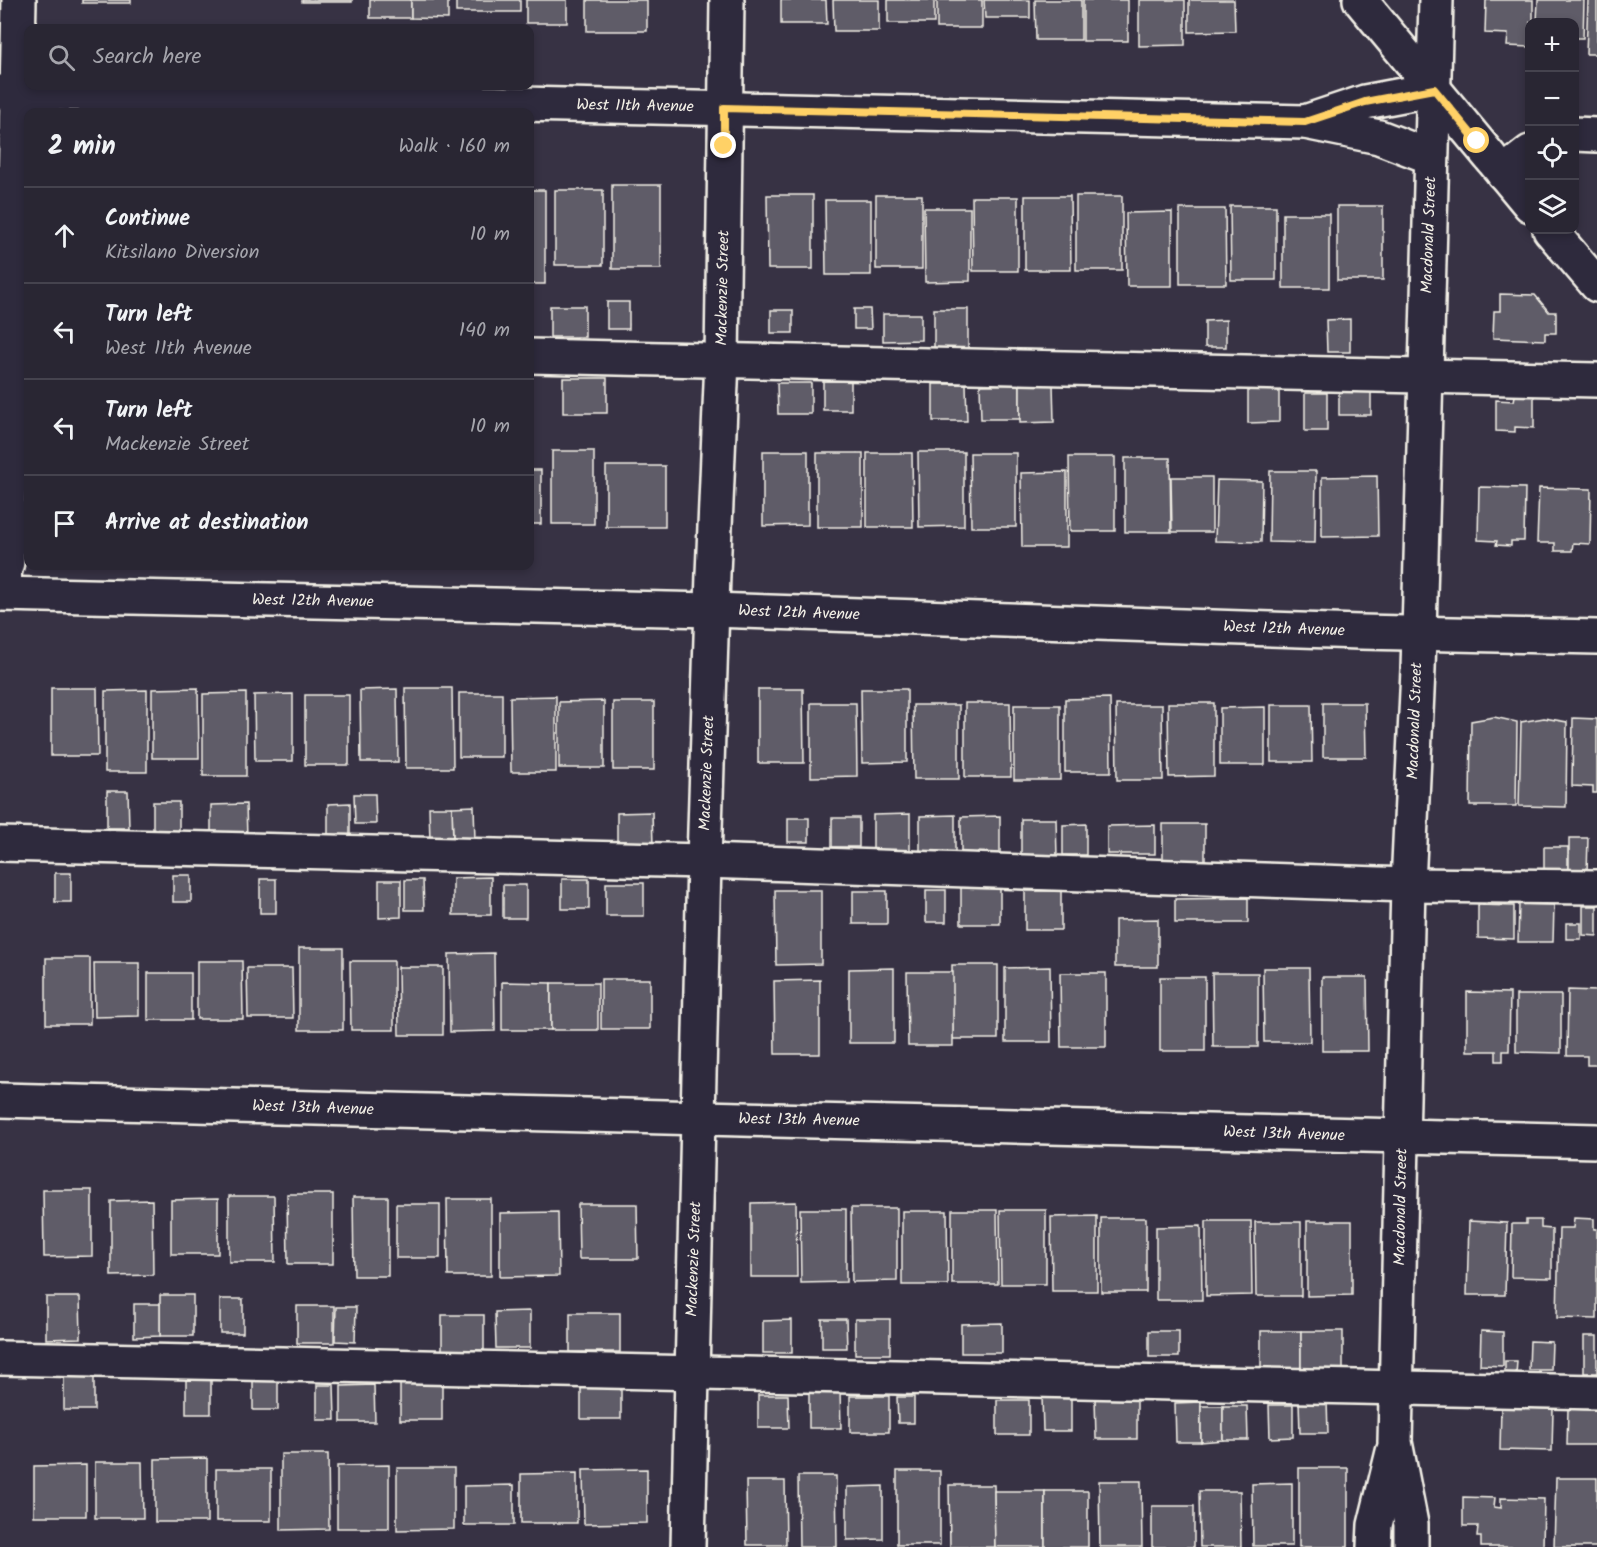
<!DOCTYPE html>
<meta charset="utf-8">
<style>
:root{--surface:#292633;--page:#35323f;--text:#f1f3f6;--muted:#a5a5ac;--line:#45434e}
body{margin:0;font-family:Kalam,sans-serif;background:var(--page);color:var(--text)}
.controls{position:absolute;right:18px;top:18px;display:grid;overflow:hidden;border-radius:12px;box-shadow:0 3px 9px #0003}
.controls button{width:54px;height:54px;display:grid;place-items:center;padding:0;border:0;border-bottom:2px solid var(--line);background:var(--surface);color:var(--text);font:30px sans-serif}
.stop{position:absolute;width:18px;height:18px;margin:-14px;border:4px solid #ffd166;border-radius:50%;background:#fff}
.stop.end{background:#ffd166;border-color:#fff;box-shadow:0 2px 6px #0008}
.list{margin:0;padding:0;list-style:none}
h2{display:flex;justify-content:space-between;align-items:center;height:78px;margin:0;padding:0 24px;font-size:26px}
h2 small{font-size:20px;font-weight:400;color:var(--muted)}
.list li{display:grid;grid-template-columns:39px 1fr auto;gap:18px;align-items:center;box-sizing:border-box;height:96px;padding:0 24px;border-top:2px solid var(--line)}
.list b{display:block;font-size:22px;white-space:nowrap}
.list p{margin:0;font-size:20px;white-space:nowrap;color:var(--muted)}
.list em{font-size:20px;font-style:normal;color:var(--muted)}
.icon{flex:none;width:33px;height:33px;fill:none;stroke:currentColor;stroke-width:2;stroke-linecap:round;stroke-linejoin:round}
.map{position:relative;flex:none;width:1597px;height:1547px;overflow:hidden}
.search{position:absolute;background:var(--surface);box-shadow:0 3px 9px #0003;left:24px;top:24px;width:510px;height:66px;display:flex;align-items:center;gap:15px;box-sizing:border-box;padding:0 21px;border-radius:12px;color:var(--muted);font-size:22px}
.panel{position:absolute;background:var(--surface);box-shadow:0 3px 9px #0003;left:24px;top:108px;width:510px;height:462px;border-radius:12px}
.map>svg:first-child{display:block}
.building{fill:#5f5c67;stroke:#f4f1e8;stroke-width:1.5}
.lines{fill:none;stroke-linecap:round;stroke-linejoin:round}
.minor-casing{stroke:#f4f1e8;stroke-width:38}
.minor{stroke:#2f2a3d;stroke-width:33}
.route{stroke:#ffd166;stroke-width:8}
.labels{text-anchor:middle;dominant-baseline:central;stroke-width:5;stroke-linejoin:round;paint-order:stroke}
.street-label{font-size:16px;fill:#f4f1e8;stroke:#2f2a3d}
</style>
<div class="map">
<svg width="1597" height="1547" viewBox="0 0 1597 1547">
<rect width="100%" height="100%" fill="#373244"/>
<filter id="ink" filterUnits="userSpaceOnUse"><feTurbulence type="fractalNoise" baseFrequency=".0167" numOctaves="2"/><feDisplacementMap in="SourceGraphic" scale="12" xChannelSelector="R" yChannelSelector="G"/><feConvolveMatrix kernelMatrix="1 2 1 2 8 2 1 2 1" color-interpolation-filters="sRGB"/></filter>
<g filter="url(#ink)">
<!-- building -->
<g class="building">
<rect x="82" y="0" width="49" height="3"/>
<rect x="302" y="0" width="50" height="2"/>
<rect x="370" y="0" width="41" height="18"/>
<path d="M411 0H448V19L411 18Z"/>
<rect x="456" y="0" width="64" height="12"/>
<rect x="526" y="0" width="41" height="23"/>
<rect x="587" y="0" width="60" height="31"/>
<path d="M781 0H826L827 24H781Z"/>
<path d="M833 0H879V31H834Z"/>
<rect x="888" y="0" width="46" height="23"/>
<rect x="937" y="0" width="45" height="28"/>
<path d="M984 0H1030V18H985Z"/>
<path d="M1035 0H1081V40H1036Z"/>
<rect x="1083" y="0" width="45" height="41"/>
<path d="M1139 0H1185V45L1139 46Z"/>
<path d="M1189 0H1234L1235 31 1189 32Z"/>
<path d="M1486 0H1533V22H1530V47L1507 46 1508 34 1485 33Z"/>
<path d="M1538 0H1584L1583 38H1574V22H1537Z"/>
<path d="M1588 0H1597V54H1586Z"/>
<rect x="612" y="185" width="49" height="84"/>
<rect x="530" y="190" width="15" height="94"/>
<rect x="555" y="190" width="48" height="75"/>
<path d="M767 195H813V269H768Z"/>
<rect x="876" y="195" width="46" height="74"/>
<path d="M1025 196H1070L1071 270H1025Z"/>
<rect x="1076" y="196" width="46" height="74"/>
<path d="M972 197H1018V271H973Z"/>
<path d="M825 200H871V275H826Z"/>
<path d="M1230 206H1276V280H1231Z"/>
<rect x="1337" y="206" width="46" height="74"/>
<path d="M924 208H970V281L925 282Z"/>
<path d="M1180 209H1225L1226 284H1180Z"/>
<path d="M1172 212V286H1127L1126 213Z"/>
<rect x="1283" y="214" width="46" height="74"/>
<path d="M1500 294 1535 295 1549 312H1556V333H1545V340L1493 338 1494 311H1500Z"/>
<rect x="607" y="302" width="22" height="27"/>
<rect x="550" y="306" width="35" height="31"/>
<path d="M854 309H870L871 329H854Z"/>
<rect x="934" y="309" width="34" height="41"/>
<rect x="771" y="310" width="22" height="23"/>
<path d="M883 314H921V340L883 341Z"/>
<path d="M1350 319V352H1327L1326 320Z"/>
<path d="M1226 320V347H1205V321Z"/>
<rect x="563" y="378" width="44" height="35"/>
<rect x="823" y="381" width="28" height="29"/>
<path d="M777 383H811V414H778Z"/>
<path d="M933 384H966L967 421H933Z"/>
<path d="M1020 384V419H981L980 385Z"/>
<path d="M1020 384H1053L1054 422 1020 423Z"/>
<path d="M1248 386H1279V422L1248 423Z"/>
<rect x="1339" y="391" width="32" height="24"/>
<rect x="1305" y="393" width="22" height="38"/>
<path d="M1515 396H1534V428L1515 427V432L1496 431V400L1514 401Z"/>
<rect x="552" y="451" width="42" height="73"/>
<path d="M763 451H808V525L763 526Z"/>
<path d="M918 452H964V526L919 527Z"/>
<rect x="817" y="453" width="46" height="74"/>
<path d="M867 453H912L913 527H867Z"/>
<path d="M970 453H1016V527H971Z"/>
<path d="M1069 457H1115V531H1070Z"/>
<path d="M1125 458H1170L1171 532H1125Z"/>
<rect x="606" y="466" width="59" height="61"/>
<rect x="530" y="470" width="11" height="54"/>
<path d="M1270 471H1316L1315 543 1269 542Z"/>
<path d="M1067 472V547H1022L1021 473Z"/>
<path d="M1377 476 1378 536 1322 537V477Z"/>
<path d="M1171 477H1212V532H1172Z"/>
<path d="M1217 480 1262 481 1261 542 1215 541Z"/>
<path d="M1479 487 1525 488 1524 541H1511V546L1496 545 1497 541 1478 540Z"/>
<path d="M1539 488 1591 489 1590 544 1573 543 1572 551H1555V543H1537Z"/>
<path d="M51 688H97L98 756H51Z"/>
<path d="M198 688 199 758H152V689Z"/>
<path d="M405 688H452L453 768H406Z"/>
<path d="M397 689 398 762H361L360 690Z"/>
<path d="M758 689H803L804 763H758Z"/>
<path d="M861 689H907V762L862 763Z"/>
<path d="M147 690V772H105V691Z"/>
<path d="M246 693V776H203V694Z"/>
<rect x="459" y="693" width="43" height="64"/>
<path d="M293 694V761H255L254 695Z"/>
<rect x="305" y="695" width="44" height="70"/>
<path d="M556 696V772H511L510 697Z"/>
<path d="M1110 698 1111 772H1065V699Z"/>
<path d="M604 701V768H559V702Z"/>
<rect x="613" y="702" width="41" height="68"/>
<path d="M811 703H856L857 776 811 777Z"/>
<path d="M965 703H1010L1011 777H965Z"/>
<path d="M1168 703H1214V776L1169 777Z"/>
<path d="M1323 703H1365L1366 757H1323Z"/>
<path d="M913 705H959V779H914Z"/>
<rect x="1014" y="705" width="46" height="75"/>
<path d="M1116 705H1162L1163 780H1117Z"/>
<path d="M1271 705H1311L1312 762H1271Z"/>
<path d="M1265 707V765H1220V708Z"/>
<path d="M1494 717 1517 722 1516 806H1470L1471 721Z"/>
<path d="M1544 718 1567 722 1566 807 1519 806 1521 722Z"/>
<path d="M1573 718 1597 719V793H1593V787L1572 786Z"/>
<path d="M107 791H128L129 828H107Z"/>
<path d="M354 794H375L376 824H355Z"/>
<path d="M153 802H179V833L153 834Z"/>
<path d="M350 803V837H328V804Z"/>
<path d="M246 804 247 838 211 839V805Z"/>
<path d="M474 806 475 841H453L452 807Z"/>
<path d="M429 807H452L453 841H430Z"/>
<path d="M652 812 653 846H617V813Z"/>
<path d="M910 814V853H873V815Z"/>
<path d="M955 815V852H920V816Z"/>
<path d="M1000 816V855H961V817Z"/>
<rect x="788" y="818" width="21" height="24"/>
<rect x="832" y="818" width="27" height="29"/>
<path d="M1021 819H1056L1057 857 1021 858Z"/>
<path d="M1086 824V855H1063V825Z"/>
<rect x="1163" y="824" width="42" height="37"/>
<path d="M1155 825V854H1107V826Z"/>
<path d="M1569 838H1588L1587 873H1569Z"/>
<path d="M1544 847H1568V873L1544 872Z"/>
<rect x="55" y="873" width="16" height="29"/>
<rect x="173" y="875" width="18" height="27"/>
<path d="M491 877V915H453V878Z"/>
<rect x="260" y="879" width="16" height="34"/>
<rect x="562" y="879" width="27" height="30"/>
<path d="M379 880H401V917L379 918Z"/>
<path d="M405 880H423L424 910H405Z"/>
<rect x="606" y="883" width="38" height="33"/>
<rect x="503" y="885" width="23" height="33"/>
<path d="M1000 885V924H961V886Z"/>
<path d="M775 890H821V964L776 965Z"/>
<rect x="926" y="890" width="20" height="32"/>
<rect x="853" y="891" width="34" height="33"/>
<rect x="1025" y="891" width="36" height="39"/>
<path d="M1248 898V923H1175V899Z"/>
<path d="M1519 904 1554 905 1553 942H1518Z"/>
<path d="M1478 905 1514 906V939L1478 938Z"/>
<path d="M1583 906H1597V936L1583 935Z"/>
<path d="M1158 919V967H1115V920Z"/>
<rect x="1566" y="923" width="15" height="16"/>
<rect x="299" y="948" width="44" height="82"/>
<path d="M494 953 495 1031 450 1032 449 954Z"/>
<rect x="46" y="958" width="44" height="66"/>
<path d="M197 961H242L243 1019H197Z"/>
<path d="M350 961H394V1030H351Z"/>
<path d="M94 963H139V1016L95 1017Z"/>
<path d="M952 965H998V1039H953Z"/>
<path d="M398 967H443V1035H399Z"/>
<path d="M1050 967 1051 1042H1005V968Z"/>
<path d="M247 968H292L293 1018H248Z"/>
<path d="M894 968V1043H849V969Z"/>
<path d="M1263 968H1309L1310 1042H1264Z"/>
<path d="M907 972H953V1046H908Z"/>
<rect x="148" y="973" width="43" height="47"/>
<path d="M1060 973H1106V1047H1061Z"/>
<path d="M1212 973H1258V1047H1213Z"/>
<rect x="1160" y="977" width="45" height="74"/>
<path d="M1322 977H1367L1368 1051H1322Z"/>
<rect x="601" y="979" width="49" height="50"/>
<path d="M820 980V1054H775L774 981Z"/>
<path d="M502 982 551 983V1030H502Z"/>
<rect x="551" y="983" width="47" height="47"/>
<path d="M1568 990 1597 991V1065H1587V1056H1567Z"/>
<path d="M1467 992 1510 993 1509 1051H1503V1061H1496V1051H1467Z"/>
<path d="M1516 995H1561V1053L1516 1052Z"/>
<path d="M43 1190H92V1256L44 1257Z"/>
<path d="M287 1194H333V1264H288Z"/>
<path d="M229 1196H274L275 1262H229Z"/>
<path d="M353 1197H388V1276H354Z"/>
<path d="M218 1199V1254H171V1200Z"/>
<path d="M447 1199H491V1276H448Z"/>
<path d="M152 1200 153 1275 111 1276V1201Z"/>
<path d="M796 1202 797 1277H751V1203Z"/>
<rect x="396" y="1204" width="44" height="54"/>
<path d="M578 1204H637L638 1259H579Z"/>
<path d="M851 1208H897V1281L852 1282Z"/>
<path d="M800 1209H846V1282L801 1283Z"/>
<path d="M952 1210H997L998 1284H952Z"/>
<path d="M1000 1210H1046V1284H1001Z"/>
<path d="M902 1211H947L948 1285H902Z"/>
<path d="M558 1212 559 1276 500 1277V1213Z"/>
<path d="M1097 1216V1291H1052L1051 1217Z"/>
<rect x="1101" y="1218" width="45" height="74"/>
<path d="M1574 1218 1594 1219V1229H1597V1319L1557 1318 1559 1228H1573Z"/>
<path d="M1526 1220H1541V1228L1552 1229V1278L1511 1277 1512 1224H1526Z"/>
<path d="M1206 1221H1251L1252 1295 1206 1296Z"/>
<path d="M1307 1221H1352V1295L1307 1296Z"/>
<path d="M1469 1221 1507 1223 1505 1295H1467Z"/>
<path d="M1255 1222H1301V1296H1256Z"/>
<path d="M1201 1226 1202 1300H1156V1227Z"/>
<rect x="160" y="1295" width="33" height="41"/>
<path d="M46 1297H80L81 1338 46 1339Z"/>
<rect x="220" y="1299" width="23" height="34"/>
<path d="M134 1304H160V1336L134 1337Z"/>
<rect x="297" y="1306" width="37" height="37"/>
<path d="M336 1307H356L355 1342 335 1341Z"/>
<path d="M530 1311V1348H496L495 1312Z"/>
<rect x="570" y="1313" width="50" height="39"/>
<rect x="442" y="1315" width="42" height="35"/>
<path d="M822 1319H846L847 1348H822Z"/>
<rect x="855" y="1319" width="35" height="35"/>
<path d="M792 1320V1353H763V1321Z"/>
<path d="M1002 1323V1353H961V1324Z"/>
<rect x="1149" y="1331" width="30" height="26"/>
<rect x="1261" y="1331" width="40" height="39"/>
<path d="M1301 1331H1343V1369L1301 1370Z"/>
<path d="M1481 1331 1503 1332V1366L1480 1365Z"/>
<rect x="1584" y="1336" width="13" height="37"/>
<path d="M1530 1341 1552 1342 1551 1370H1529Z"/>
<path d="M1505 1361H1517L1516 1375 1505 1374Z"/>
<rect x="64" y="1377" width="30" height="33"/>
<rect x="186" y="1380" width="25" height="34"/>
<rect x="253" y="1380" width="25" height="30"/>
<rect x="400" y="1380" width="42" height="40"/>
<path d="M317 1385H334L335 1420H317Z"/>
<path d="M374 1385 375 1422H341V1386Z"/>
<rect x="581" y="1386" width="40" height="33"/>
<path d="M809 1391H840L841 1428H809Z"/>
<path d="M758 1395H788L789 1428H758Z"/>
<rect x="850" y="1396" width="39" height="36"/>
<path d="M1042 1396H1071V1431H1043Z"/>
<path d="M897 1397H914V1423H898Z"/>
<path d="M1095 1397H1137V1439H1096Z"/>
<rect x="997" y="1400" width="32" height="35"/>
<path d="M1299 1401H1327L1328 1433H1300Z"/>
<path d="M1201 1402V1442H1176L1175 1403Z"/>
<path d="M1269 1405H1293V1437L1270 1438Z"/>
<path d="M1201 1406H1223V1440L1201 1442Z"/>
<path d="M1223 1406H1247L1248 1440H1223Z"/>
<path d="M1501 1407 1553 1409 1552 1451 1500 1450Z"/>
<path d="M1568 1409 1597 1410V1445H1567Z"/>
<path d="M281 1454H328L329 1529 281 1530Z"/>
<path d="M207 1458V1522H155V1459Z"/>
<path d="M95 1462H142L143 1518H95Z"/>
<path d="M86 1465V1516H34V1466Z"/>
<path d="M389 1465V1528H337V1466Z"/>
<path d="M397 1468H454V1529L397 1530Z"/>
<rect x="1299" y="1468" width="49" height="79"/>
<rect x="216" y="1469" width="55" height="52"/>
<path d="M647 1469V1523L584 1524 583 1470Z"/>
<rect x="897" y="1471" width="43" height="74"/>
<path d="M577 1473V1523H521V1474Z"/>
<path d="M798 1476H836L837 1547H799Z"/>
<path d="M1556 1478H1597V1547H1554Z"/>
<path d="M746 1481H785L786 1545H747Z"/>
<path d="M1099 1481H1141L1142 1547H1100Z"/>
<path d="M1292 1483V1546H1253L1252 1484Z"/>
<path d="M514 1485V1525H464V1486Z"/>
<path d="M949 1485H994L995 1547H950Z"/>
<path d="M883 1486V1539L847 1540V1487Z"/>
<path d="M994 1491H1045V1547H995Z"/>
<rect x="1045" y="1491" width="43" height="56"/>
<path d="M1199 1491H1240L1241 1547H1200Z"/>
<path d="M1463 1497 1495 1498 1494 1507 1501 1508V1498L1544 1499 1543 1547H1481V1537H1477L1478 1526H1463Z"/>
<rect x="1152" y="1506" width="42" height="41"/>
</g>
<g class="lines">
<defs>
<g id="minor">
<path d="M1360 0 1530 205"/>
<path d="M0 92 1305 122 1379 137 1431 157"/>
<path d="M1305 122 1365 102 1434 89"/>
<path d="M1574 134 1597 135"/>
<path d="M1503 173 1530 152"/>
<path d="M1550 230 1597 285"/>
<path d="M530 356 1597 380"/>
<path d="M0 590 7 562 19 0"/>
<path d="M0 594 712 610 1360 632 1597 637"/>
<path d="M0 844 704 861 1408 885 1597 887"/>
<path d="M0 1100 1597 1141"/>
<path d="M0 1358 1597 1392"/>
<path d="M688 1547 704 861 713 574 722 360 727 0"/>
<path d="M1374 1547 1375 1525 1393 1452"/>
<path d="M1411 1547V1524L1395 1442 1408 885 1418 670 1436 0"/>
</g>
</defs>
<!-- minor casing -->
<use href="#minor" class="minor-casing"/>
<!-- minor -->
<use href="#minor" class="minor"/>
</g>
</g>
<g class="lines" filter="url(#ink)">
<!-- route -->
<path class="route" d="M724 146V108L1305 122 1365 102 1434 89 1477 141"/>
</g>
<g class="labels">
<!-- street labels -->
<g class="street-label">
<text transform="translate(635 106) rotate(1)">West 11th Avenue</text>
<text transform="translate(1429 235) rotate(-88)">Macdonald Street</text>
<text transform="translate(723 288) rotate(-89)">Mackenzie Street</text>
<text transform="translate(313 601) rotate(1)">West 12th Avenue</text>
<text transform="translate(799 613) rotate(2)">West 12th Avenue</text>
<text transform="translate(1284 629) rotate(2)">West 12th Avenue</text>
<text transform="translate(1415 721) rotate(-88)">Macdonald Street</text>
<text transform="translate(707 773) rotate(-88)">Mackenzie Street</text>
<text transform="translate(313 1108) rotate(2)">West 13th Avenue</text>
<text transform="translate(799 1120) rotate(1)">West 13th Avenue</text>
<text transform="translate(1284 1134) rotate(2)">West 13th Avenue</text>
<text transform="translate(1401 1207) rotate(-89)">Macdonald Street</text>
<text transform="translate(694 1259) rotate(-88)">Mackenzie Street</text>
</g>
</g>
</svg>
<div class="controls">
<button>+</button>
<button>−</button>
<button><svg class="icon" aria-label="locate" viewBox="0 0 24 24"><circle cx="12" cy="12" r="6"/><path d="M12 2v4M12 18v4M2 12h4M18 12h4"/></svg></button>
<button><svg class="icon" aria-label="layers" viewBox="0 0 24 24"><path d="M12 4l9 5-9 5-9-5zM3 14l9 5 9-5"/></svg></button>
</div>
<div class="stop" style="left:1477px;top:141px"></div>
<div class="stop end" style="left:724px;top:146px"></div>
<div class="search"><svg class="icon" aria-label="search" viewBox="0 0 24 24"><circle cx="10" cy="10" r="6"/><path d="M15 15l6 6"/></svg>Search here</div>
<section class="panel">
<h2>2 min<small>Walk · 160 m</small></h2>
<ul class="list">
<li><svg class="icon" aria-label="ahead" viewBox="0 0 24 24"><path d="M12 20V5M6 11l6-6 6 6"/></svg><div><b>Continue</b><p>Kitsilano Diversion</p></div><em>10 m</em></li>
<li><svg class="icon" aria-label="left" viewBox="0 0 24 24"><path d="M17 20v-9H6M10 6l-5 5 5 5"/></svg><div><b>Turn left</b><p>West 11th Avenue</p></div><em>140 m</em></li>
<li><svg class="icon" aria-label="left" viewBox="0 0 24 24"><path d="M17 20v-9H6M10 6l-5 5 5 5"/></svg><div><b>Turn left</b><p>Mackenzie Street</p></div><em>10 m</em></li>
<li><svg class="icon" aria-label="arrive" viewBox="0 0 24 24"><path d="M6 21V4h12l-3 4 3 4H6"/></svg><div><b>Arrive at destination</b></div></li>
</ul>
</section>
</div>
